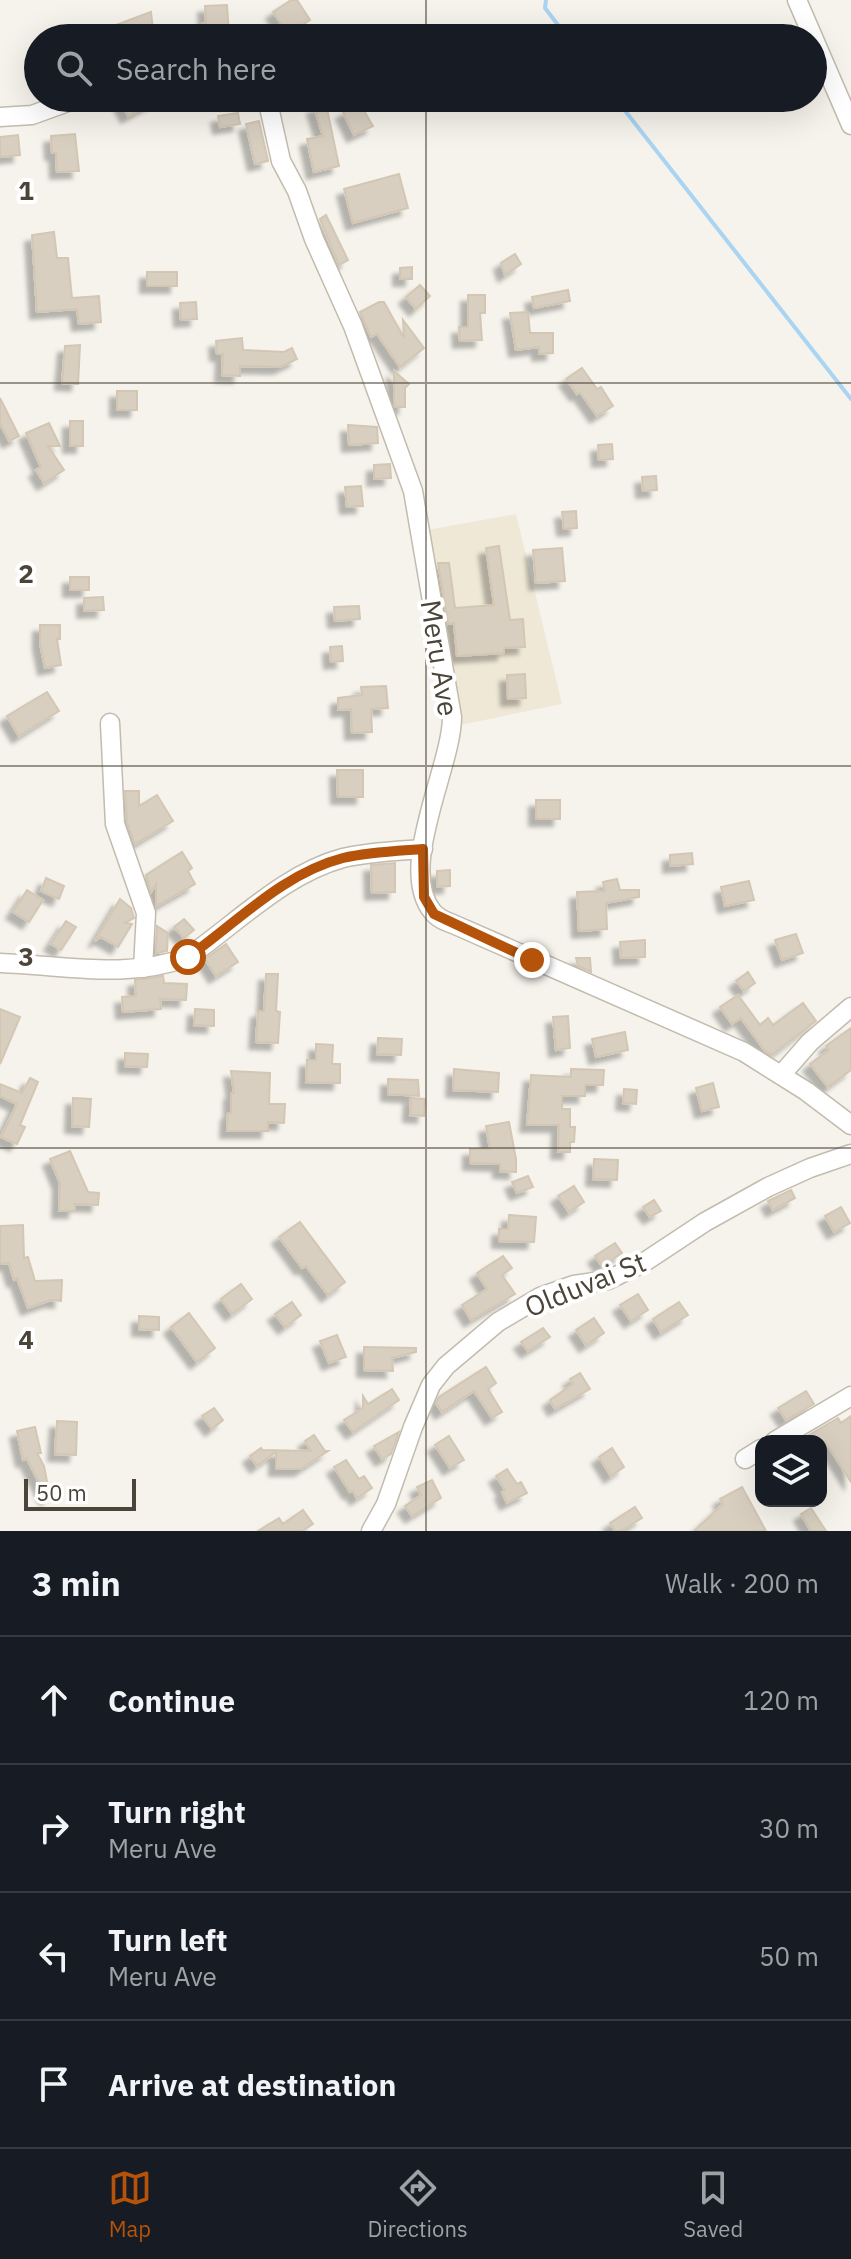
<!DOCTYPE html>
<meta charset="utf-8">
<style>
:root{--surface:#171b24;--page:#20242c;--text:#f1f3f6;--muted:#9ea1a6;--line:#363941;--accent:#b45309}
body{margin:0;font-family:"IBM Plex Sans",sans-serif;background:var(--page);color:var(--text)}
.controls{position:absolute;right:24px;bottom:24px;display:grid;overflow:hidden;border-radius:16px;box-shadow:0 8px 32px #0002}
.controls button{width:72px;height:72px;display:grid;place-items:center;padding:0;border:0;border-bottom:2px solid var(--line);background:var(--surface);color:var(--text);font:40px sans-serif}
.scale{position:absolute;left:24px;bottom:20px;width:112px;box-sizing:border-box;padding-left:8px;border:4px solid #4b4439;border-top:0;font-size:22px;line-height:28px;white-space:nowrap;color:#4b4439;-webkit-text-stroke:6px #fff;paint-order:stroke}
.stop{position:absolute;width:24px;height:24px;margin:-18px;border:6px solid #b45309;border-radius:50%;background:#fff}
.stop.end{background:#b45309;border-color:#fff;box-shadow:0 2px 8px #0008}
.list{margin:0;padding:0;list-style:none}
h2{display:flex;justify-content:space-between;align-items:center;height:104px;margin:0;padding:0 32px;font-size:34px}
h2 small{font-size:26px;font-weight:400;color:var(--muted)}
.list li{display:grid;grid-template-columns:52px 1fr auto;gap:24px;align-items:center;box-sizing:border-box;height:128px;padding:0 32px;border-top:2px solid var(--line)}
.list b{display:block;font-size:30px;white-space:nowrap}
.list p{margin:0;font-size:26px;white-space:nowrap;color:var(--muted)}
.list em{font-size:26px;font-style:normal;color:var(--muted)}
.icon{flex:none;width:44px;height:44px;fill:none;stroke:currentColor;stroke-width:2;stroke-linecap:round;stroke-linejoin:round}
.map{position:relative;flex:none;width:851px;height:1531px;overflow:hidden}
.search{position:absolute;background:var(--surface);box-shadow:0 8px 32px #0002;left:24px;right:24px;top:24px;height:88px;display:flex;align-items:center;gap:20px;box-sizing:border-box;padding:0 28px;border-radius:44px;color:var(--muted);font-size:30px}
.sheet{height:616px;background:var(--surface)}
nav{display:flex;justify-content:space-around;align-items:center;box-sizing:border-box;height:112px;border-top:2px solid var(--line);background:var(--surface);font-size:22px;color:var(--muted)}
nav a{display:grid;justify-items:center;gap:4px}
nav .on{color:var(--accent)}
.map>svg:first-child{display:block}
.education{fill:#efe8d6}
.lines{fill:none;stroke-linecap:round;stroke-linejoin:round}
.stream{stroke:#a9d4f2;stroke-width:4}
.building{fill:#d8cfc1;stroke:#d3c7b4;stroke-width:2;filter:url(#shadow)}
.street-casing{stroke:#c2bbae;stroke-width:21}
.street{stroke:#fff;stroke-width:18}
.route{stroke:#b45309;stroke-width:10}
.grid{fill:none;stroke:#4b4439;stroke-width:2;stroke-opacity:0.55}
.labels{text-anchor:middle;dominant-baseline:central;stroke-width:8;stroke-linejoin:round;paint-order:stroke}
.street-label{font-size:28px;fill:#4b4439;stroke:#fff}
.grid-label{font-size:26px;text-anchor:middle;font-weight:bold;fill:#4b4439;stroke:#fff;stroke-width:8;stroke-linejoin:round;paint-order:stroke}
</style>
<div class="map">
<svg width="851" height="1531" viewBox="0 0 851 1531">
<defs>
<filter id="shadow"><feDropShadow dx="-7" dy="7" stdDeviation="2" flood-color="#0004"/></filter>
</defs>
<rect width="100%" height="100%" fill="#f6f3ec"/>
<!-- education -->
<path class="education" d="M516 514 562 704 460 725 427 530Z"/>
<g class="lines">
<!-- stream -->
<g class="stream">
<path d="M546 0 545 8 568 38"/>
<path d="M615 98 851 399"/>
</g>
</g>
<!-- building -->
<g class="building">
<path d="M291 0H297L310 20 288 34 273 12Z"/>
<path d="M227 5 229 36 201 37V24L206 23 205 6Z"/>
<path d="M151 12 154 38H117L113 26Z"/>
<path d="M130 98H161L128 116 121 103Z"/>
<path d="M326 104 339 166 314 172 307 139 323 136 314 107Z"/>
<path d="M360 104 373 126 354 135 343 112Z"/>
<path d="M238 113 240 124 220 127 218 116Z"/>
<path d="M259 121 268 161 255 164 246 124Z"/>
<path d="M75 134 79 171 57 172 56 153H52L51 136Z"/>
<path d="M18 135 20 155 0 157V137Z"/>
<path d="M399 174 408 208 353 223 344 189Z"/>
<path d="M326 215 348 260 339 265 320 219Z"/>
<path d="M54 232 57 258H68L72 298 99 296 101 322 79 324 77 309 37 312 32 235Z"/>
<path d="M515 254 521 264 505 275 501 263Z"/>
<path d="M412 267V279H400V268Z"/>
<rect x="147" y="272" width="30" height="14"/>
<path d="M420 285 430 296 416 309 406 297Z"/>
<path d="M568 290 570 301 534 308 532 297Z"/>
<path d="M468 295H485V313H480L482 340 460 341 459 327H468Z"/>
<path d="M196 302 197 319 181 320 180 303Z"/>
<path d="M379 302H384L404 338 403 320 424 348 400 367 377 334 371 337 360 312Z"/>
<path d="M528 312 530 333H553V353L539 354V347L516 350 510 313Z"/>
<path d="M242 338 243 350 284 352 292 348 297 359 280 367 240 366V376L222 375 223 354H217L216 341Z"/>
<path d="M80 345 78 384 62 383 65 346Z"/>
<path d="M582 368 597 389 601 387 613 406 597 416 580 392 577 394 566 379Z"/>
<path d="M394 371 409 384 405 388V407H395L394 404Z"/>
<rect x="117" y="391" width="20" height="19"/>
<path d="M0 398 19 436 9 441 0 423Z"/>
<rect x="70" y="421" width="13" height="25"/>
<path d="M49 423 60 446H48L64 470 44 483 36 470 41 467 26 433Z"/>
<path d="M348 425 377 427 378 443 349 445Z"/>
<path d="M612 444 613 459 599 460 598 445Z"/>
<path d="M390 464 391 478 374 479V465Z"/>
<path d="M656 476 657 490 643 491 642 477Z"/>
<path d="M361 486 363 506 347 507 345 487Z"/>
<path d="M576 511 577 528 564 529 562 512Z"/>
<path d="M499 546 510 620 523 619 525 647 504 648V653L457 656 454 623 448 624 438 563H449L455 608 494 605 486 548Z"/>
<path d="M562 548 565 581 536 583 533 550Z"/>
<rect x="70" y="577" width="19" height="13"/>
<path d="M103 597 104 610 84 611V598Z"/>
<path d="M359 606 360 619 335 621 334 607Z"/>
<path d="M40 625H60V639H57L61 665 45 668 40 643Z"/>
<path d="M342 646 343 661 331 662 330 647Z"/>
<path d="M525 674 526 698 508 699 507 675Z"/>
<path d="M386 686 388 708 371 709 372 732 352 733 351 709 338 710V698L362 695 361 687Z"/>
<path d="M47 692 59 711 19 736 7 716Z"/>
<path d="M337 770H363V797H338Z"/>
<path d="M125 791H139V806L157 795 173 821 135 844 127 822Z"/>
<rect x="536" y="800" width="24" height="19"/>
<path d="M182 852 192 868 188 871 195 884 156 906V884L151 892 146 875Z"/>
<path d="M692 853 693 864 670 866V855Z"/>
<path d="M395 863V892L372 893 371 865Z"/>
<path d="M450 870V886L437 887V871Z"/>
<path d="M46 878 64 886 59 899 41 891Z"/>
<path d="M617 879 620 890H639V897L606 903 607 929 579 931 577 892 605 891 603 882Z"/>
<path d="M749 881 754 900 725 906 721 887Z"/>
<path d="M27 890 43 900 29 922 13 912Z"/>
<path d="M120 899 131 908 134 918 125 923 132 924 118 947 101 937 95 941Z"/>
<path d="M184 919 194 930 184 938 174 927Z"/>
<path d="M66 921 76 927 61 950 51 944Z"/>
<path d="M157 926 168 933 167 951 156 953Z"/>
<path d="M796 934 803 953 782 960 775 940Z"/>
<path d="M645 940V957L621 958 620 942Z"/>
<path d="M226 944 238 962 216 976 205 959Z"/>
<path d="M576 958H590L591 972 578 966Z"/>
<path d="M748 972 755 983 744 991 736 981Z"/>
<path d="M266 974H278L276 1011 280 1012 278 1043 256 1042 258 1011H264Z"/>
<path d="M163 976 164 983 187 984 186 1000 160 999 161 1009 123 1012 122 997 136 996 135 980Z"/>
<path d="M738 995 760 1025 768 1018 773 1025 803 1003 816 1021 772 1055 765 1051 741 1018 732 1024 720 1007Z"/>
<path d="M0 1009 20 1017 0 1064Z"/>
<path d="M195 1009 214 1010V1026L194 1025Z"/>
<path d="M568 1016 570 1048 556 1050 553 1017Z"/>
<path d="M851 1028V1070L828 1087 810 1064 829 1050 826 1046Z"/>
<path d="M625 1032 628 1050 596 1057 592 1039Z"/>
<path d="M378 1038 402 1039 401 1055 377 1054Z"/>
<path d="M316 1044 333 1045 332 1064H340V1083L306 1082 307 1060H316Z"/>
<path d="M125 1053 148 1054 147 1067 125 1066Z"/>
<path d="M454 1069 499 1073 498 1092 453 1090Z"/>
<path d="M571 1069 604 1070 603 1085H585V1096H562V1109H570V1127H575L574 1142H570V1152H558L559 1125H527L531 1075 571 1077Z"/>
<path d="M231 1071 270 1073 269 1104H285L284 1123 268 1122V1131H227L228 1113H231V1093H234Z"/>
<path d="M30 1078 38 1082 20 1125 25 1127 17 1144 1 1137 17 1104 0 1096V1084L22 1093Z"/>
<path d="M388 1079 418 1080 419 1096 388 1094Z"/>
<path d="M713 1083 719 1107 702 1111 696 1088Z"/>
<path d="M624 1089 637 1090 636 1104 623 1103Z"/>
<path d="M73 1098 91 1099 89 1127 72 1126Z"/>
<path d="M411 1098 425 1099 424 1116 410 1115Z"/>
<path d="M509 1122 516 1159V1172L500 1171V1164L470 1163V1149H490L486 1126Z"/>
<path d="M70 1151 88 1192 99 1193 98 1205 75 1204V1211H59L60 1183 50 1159Z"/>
<path d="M594 1159 618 1160 617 1180 593 1179Z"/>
<path d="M528 1176 533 1187 517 1193 512 1182Z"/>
<path d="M574 1186 584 1202 569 1212 558 1196Z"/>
<path d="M791 1190 795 1198 773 1210 768 1201Z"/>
<path d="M654 1200 661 1211 650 1217 643 1207Z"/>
<path d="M841 1207 850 1223 834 1232 825 1216Z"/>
<path d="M509 1215 536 1217 534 1242 499 1241V1229H508Z"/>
<path d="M300 1222 345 1282 328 1295 306 1266 302 1268 279 1237Z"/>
<path d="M23 1225 24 1258 28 1257 35 1281 62 1280 61 1301 51 1300 28 1308 17 1278 14 1280 9 1263 0 1264V1226Z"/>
<path d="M615 1243 622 1253 602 1266 595 1256Z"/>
<path d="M503 1256 512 1268 502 1275 515 1294 471 1320 462 1305 487 1289 477 1273Z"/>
<path d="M241 1284 252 1299 232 1314 221 1299Z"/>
<path d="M638 1294 648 1310 631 1321 620 1305Z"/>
<path d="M292 1302 301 1315 285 1327 275 1314Z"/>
<path d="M679 1302 688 1315 661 1332 653 1319Z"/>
<path d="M189 1313 215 1348 197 1362 171 1327Z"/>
<path d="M139 1316 159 1317V1330L139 1329Z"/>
<path d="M594 1318 604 1333 586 1345 576 1330Z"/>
<path d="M543 1328 550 1337 528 1351 521 1342Z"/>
<path d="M337 1335 346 1357 329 1363 320 1341Z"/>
<path d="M364 1347 416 1348V1352L392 1358 393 1371 364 1370Z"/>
<path d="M486 1367 496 1383 488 1389 502 1412 492 1418 474 1391 442 1412 436 1403 439 1397Z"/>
<path d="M580 1373 590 1389 555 1409 550 1400 573 1384 570 1379Z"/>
<path d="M392 1389 399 1400 353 1432 344 1420 363 1408V1396L368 1404Z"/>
<path d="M806 1391 814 1404 786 1420 778 1408Z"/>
<path d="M214 1408 223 1420 212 1429 202 1416Z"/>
<path d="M851 1416V1482L825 1441H799L838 1418 841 1423Z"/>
<path d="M57 1421 77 1422 76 1455 55 1454Z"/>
<path d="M35 1427 41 1453H37L44 1466 50 1497 47 1498 27 1459 23 1460 17 1431Z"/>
<path d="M399 1432 391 1454 382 1459 374 1446Z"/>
<path d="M314 1435 325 1451H328L301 1469H276V1452L257 1466 250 1456 261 1448 262 1450 311 1451 305 1441Z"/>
<path d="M449 1436 464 1460 450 1468 435 1445Z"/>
<path d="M612 1448 624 1467 611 1476 599 1457Z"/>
<path d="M346 1460 359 1479 364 1476 372 1488 357 1498 353 1491 350 1492 334 1467Z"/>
<path d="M507 1469 517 1484 521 1482 527 1493 507 1503 502 1492 505 1490 496 1476Z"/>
<path d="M432 1480 441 1498 412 1516 405 1506 421 1495 417 1487Z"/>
<path d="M742 1487 766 1531H694L723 1504 720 1499Z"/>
<path d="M635 1507 642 1518 621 1531H615L610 1523Z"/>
<path d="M811 1508 826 1531H811L801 1514Z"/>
<path d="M303 1510 313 1524 302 1531H258L279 1518 283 1524Z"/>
</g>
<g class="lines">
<defs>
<g id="street">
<path d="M797 0 851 125"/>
<path d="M267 98 281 161 297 191 314 239 353 326 413 491 452 717C452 766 397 867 432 911 437 918 445 921 453 924L744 1052 806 1091 851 1125"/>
<path d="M0 117 32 115 79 98"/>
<path d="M110 723 115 824 146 913 143 968"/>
<path d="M0 963C64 965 126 980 188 957 237 923 284 874 343 858 369 852 397 851 423 849"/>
<path d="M781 1075 810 1042 851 1007"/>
<path d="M775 1441 851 1396"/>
<path d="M745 1459 761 1449"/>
<path d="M371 1531 386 1504 413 1427 431 1385 446 1366 498 1322 540 1297 574 1285 608 1280 643 1263 705 1222 768 1187 810 1168 851 1154"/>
</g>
</defs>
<!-- street casing -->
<use href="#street" class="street-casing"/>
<!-- street -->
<use href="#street" class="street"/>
</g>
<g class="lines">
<!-- route -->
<path class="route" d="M188 957C237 922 284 873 343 858 369 852 397 851 423 849L424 897 434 914 532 960"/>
</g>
<!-- grid -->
<path class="grid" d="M426 0V38M426 98V1531M0 383H851M0 766H851M0 1148H851"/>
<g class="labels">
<!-- street labels -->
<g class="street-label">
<text transform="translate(440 658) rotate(81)">Meru Ave</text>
<text transform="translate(585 1284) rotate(-22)">Olduvai St</text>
</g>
</g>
<g class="grid-label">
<text x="26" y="200">1</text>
<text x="26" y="583">2</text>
<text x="26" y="966">3</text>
<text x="26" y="1349">4</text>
</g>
</svg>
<div class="controls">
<button><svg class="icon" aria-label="layers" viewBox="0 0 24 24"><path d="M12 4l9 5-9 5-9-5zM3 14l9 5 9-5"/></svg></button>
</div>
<div class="scale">50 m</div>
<div class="stop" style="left:188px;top:957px"></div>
<div class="stop end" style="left:532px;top:960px"></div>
<div class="search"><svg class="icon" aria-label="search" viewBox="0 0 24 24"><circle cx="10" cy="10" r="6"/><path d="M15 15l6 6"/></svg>Search here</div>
</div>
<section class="sheet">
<h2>3 min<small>Walk · 200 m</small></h2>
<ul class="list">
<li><svg class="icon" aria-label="ahead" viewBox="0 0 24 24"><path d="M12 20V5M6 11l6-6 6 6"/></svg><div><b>Continue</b></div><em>120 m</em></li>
<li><svg class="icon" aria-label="right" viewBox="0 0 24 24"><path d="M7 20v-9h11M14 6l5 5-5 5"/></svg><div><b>Turn right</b><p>Meru Ave</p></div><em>30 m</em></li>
<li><svg class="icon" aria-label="left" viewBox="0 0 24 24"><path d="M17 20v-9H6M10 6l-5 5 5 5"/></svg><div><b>Turn left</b><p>Meru Ave</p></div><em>50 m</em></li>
<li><svg class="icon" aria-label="arrive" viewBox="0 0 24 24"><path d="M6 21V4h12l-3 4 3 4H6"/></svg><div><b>Arrive at destination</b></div></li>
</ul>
</section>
<nav>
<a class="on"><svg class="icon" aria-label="map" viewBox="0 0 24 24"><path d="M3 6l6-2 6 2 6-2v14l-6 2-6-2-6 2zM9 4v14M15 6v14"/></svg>Map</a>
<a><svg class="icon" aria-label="directions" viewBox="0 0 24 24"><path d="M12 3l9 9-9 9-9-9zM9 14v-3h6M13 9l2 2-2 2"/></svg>Directions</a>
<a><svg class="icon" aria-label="saved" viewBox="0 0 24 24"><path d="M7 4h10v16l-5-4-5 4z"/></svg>Saved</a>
</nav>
